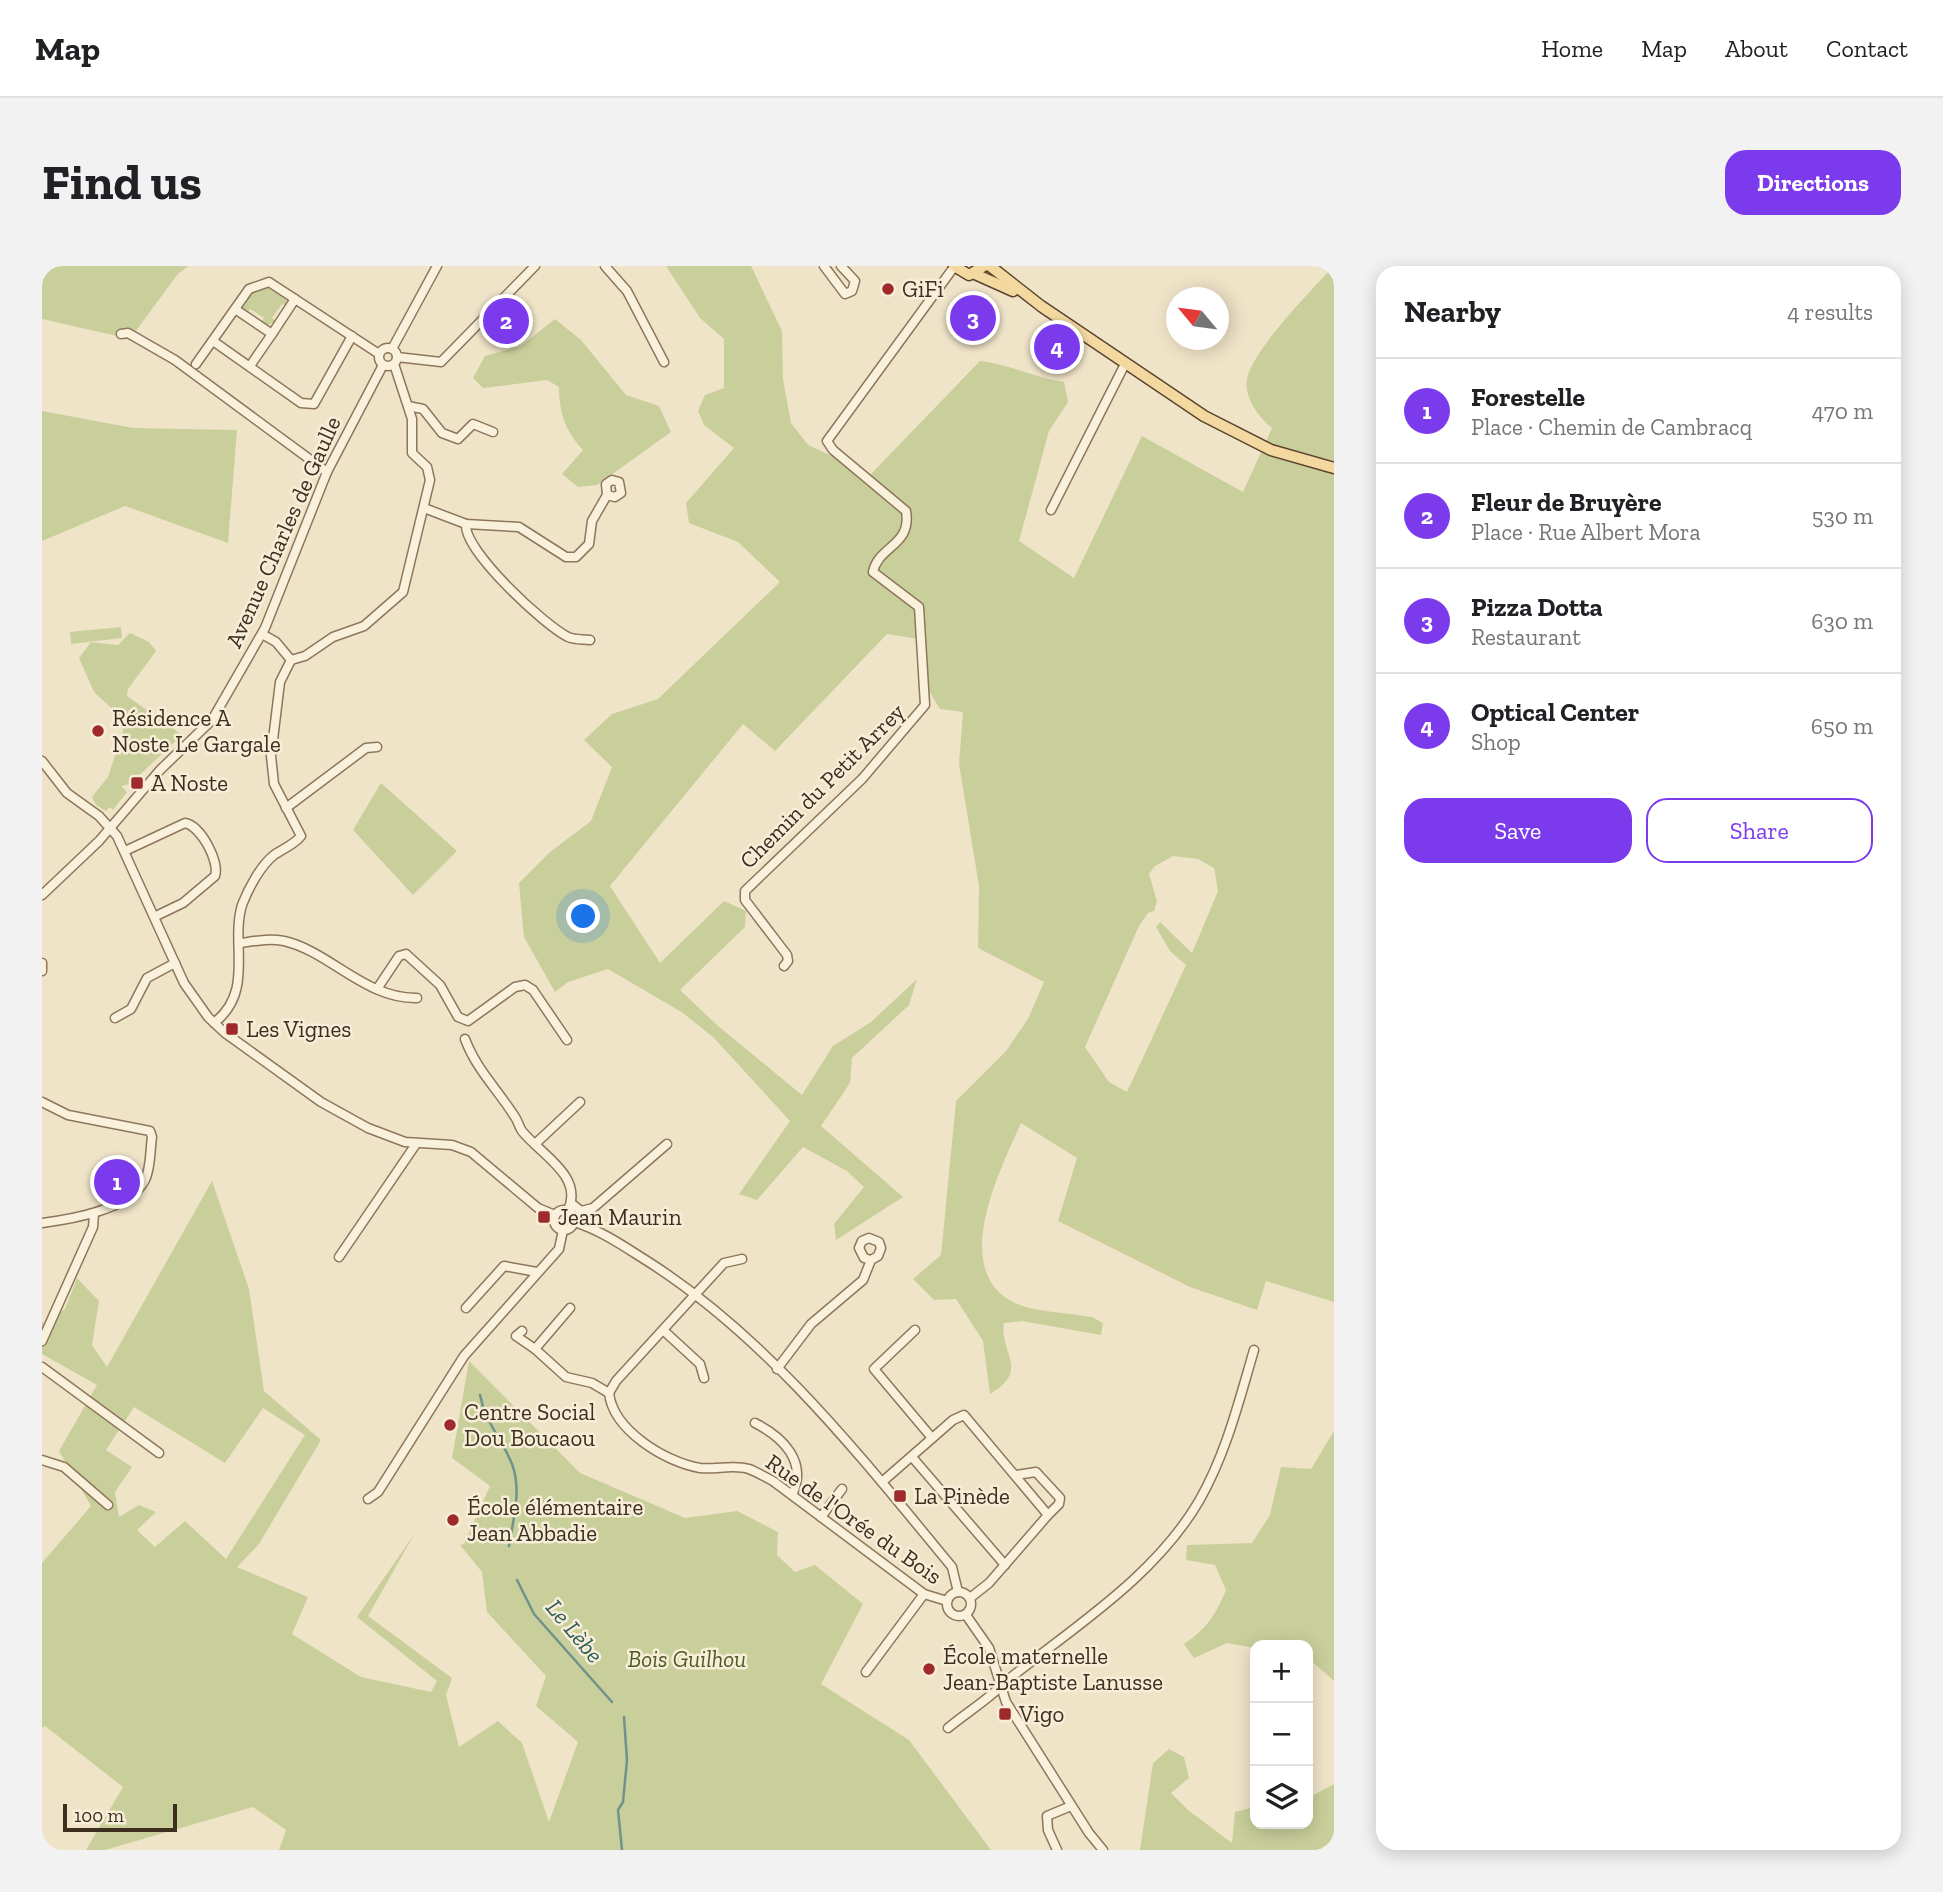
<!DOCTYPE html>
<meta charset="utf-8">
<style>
:root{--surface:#fff;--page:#f2f2f2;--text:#202124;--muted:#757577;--line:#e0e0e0;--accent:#7c3aed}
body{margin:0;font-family:"Zilla Slab",serif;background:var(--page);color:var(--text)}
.controls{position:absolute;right:21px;bottom:21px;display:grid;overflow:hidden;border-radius:14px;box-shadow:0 4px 18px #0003}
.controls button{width:63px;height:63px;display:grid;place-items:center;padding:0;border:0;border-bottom:2px solid var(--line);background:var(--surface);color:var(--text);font:35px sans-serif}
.compass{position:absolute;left:1124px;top:21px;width:63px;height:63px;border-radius:50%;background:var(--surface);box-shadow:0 4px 18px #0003;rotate:299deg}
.scale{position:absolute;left:21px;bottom:18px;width:114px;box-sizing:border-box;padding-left:7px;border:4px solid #3d2e20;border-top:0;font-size:19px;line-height:24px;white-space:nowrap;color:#3d2e20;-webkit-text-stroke:5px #f7eed8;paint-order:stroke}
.you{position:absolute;left:542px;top:651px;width:24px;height:24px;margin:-18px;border:5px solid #fff;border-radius:50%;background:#1a73e8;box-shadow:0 0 0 10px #1a73e833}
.badge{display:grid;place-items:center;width:46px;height:46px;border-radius:50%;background:var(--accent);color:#fff;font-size:23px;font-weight:700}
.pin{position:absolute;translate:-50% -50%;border:4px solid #fff;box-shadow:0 2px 7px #0006}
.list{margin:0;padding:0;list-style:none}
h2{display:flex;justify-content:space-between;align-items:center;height:91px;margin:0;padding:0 28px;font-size:30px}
h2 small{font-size:23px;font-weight:400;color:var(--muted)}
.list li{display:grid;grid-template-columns:46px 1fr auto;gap:21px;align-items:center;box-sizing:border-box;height:105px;padding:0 28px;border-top:2px solid var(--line)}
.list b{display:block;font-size:26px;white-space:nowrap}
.list p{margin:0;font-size:23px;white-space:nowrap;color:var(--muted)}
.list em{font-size:23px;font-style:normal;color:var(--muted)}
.actions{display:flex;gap:14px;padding:21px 28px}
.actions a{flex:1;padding:16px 0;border:2px solid var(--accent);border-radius:21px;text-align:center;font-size:24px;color:var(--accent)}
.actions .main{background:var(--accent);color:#fff}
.icon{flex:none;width:38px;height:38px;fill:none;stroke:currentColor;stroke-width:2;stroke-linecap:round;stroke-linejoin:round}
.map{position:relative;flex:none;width:1292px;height:1584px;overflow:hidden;border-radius:21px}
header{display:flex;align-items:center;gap:42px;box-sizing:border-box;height:98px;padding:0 35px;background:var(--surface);border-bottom:2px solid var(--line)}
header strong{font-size:33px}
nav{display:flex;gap:38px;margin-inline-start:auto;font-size:24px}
.intro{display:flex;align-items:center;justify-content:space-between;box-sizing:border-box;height:168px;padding:0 42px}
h1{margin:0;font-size:49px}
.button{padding:18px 32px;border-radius:21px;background:var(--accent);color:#fff;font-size:24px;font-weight:700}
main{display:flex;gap:42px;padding:0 42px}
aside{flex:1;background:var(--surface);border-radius:21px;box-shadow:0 4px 18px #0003}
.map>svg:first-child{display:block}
.green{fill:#c9cf9b;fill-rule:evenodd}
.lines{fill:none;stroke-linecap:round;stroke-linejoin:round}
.stream{stroke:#6f938a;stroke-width:2.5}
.minor-casing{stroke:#8d765c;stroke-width:11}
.major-casing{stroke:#5b4430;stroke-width:13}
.minor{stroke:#faf1dc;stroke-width:8}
.major{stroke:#f3d9a0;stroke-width:10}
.poi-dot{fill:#9e2a2b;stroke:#f7eed8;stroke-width:2.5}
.labels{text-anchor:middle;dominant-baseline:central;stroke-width:5;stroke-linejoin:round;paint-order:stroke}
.poi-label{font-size:23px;fill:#3d2e20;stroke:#f7eed8;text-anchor:start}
.street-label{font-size:23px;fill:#3d2e20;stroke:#f7eed8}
.park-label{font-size:23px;font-style:italic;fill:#4d5a26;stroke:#f7eed8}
.water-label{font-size:24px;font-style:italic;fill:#2f5d5a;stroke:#f7eed8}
</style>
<header>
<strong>Map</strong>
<nav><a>Home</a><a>Map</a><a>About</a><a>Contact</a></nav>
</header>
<div class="intro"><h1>Find us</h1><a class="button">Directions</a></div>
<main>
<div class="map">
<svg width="1292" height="1584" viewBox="0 0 1292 1584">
<rect width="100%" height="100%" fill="#f0e4c8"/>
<!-- green -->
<g class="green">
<path d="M0 0H146L135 9 88 73 0 53Z"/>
<path d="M624 0H709L740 65 741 113 749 157 766 179 829 208 938 95C967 98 993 112 1022 116L1026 136 1007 165 977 275 1032 312 1100 170 1201 226 1230 162C1215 150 1198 126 1207 106 1220 75 1268 25 1292 0V1036L1224 1015 1215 1044 1148 1021 1016 955 1035 892 979 857C959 902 907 1003 971 1036 990 1046 1029 1047 1050 1051L1061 1057 1059 1069 980 1055 962 1057C957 1087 989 1104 948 1128L941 1075 914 1033 892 1034 871 1013 899 989 914 835 964 785 986 753 1002 716 936 682 937 620 917 498 921 446 898 443 884 420 882 374 845 368 733 485 701 458 568 620 618 697 682 635 704 645 703 661 638 724 675 759 760 829 791 780 829 756 875 713 867 739 810 792 808 817 779 860 861 931 794 974 792 958 822 921 805 905 761 881 715 934 697 928 748 855 672 772 641 747 566 703 526 716 513 726 482 671 477 617 508 586 549 555 570 501 542 474 570 448 616 433 738 316 696 276 647 257 644 237 692 182 662 159 656 145 663 129 682 122V73L658 52ZM1131 590 1156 593 1172 602 1176 625 1150 687 1118 656 1114 661 1128 685 1144 699 1085 826 1067 816 1043 781 1097 660 1106 647 1112 645 1115 635 1107 608 1113 600Z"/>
<path d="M226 22 248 36 245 40 240 38 230 52 234 55 224 60 219 57 222 52 208 43 205 48 199 44 213 23Z"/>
<path d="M513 53 539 74 584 129 617 140 629 166 555 219 536 221 520 208 541 184C523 165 517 146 517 121L505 114 441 122 431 112 443 90 479 80Z"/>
<path d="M0 145 91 162 195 164 186 277 83 240 0 275Z"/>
<path d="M79 361 80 372 29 378 28 366Z"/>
<path d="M88 367 107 376 114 385 86 423 85 430 140 469 88 518 79 520 85 526 71 544 68 541 64 545 54 539 50 531 66 511 81 465 76 448 52 426 37 392 49 376 76 379Z"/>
<path d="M339 517 415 585 371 629 311 564Z"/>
<path d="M170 915 207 1023 222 1125 279 1174 217 1278 195 1301 266 1331 250 1368 319 1411 389 1426 395 1415 315 1351 373 1267 326 1350 410 1412 404 1429 417 1481 456 1455 480 1477 507 1556 536 1476 494 1440 504 1410 445 1346 440 1306 418 1279 422 1278 448 1220 410 1192 427 1095 538 1207 643 1252 695 1245 736 1266 735 1289 753 1306 773 1299 821 1338 779 1418 867 1474 949 1584H237L244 1564 211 1541 63 1584H44L81 1521 3 1460 0 1462V1297L49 1240 17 1185 55 1119 0 1088V1056L3 1057 23 1043 35 1012 57 1035 50 1079 65 1101ZM92 1141 183 1197 221 1142 263 1169 184 1293 143 1255 113 1281 95 1264 114 1246 97 1239 77 1251 73 1226 90 1201 64 1184Z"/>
<path d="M1292 1165V1415L1266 1392V1379L1213 1382 1185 1377 1152 1392 1142 1378C1164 1364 1174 1348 1184 1324L1173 1299 1144 1294 1145 1279 1210 1277 1228 1249 1239 1201 1269 1203Z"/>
<path d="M1127 1483 1142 1491 1147 1512 1129 1527 1146 1544 1190 1577 1193 1546 1213 1541V1558H1266V1532L1292 1518V1584H1098L1111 1497Z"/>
</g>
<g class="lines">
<!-- stream -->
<g class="stream">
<path d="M438 1129C443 1156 460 1173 470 1198 480 1224 471 1254 467 1280"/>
<path d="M475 1314 492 1348 570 1436"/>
<path d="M580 1584 576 1544 581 1536 585 1494 582 1451"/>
</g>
<defs>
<g id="minor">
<path d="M563 0 585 25 622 96"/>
<path d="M782 0 803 28 810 25 813 15 799 0"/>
<path d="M193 43 230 68 253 33"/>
<path d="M79 68 86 67 133 94 285 206"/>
<path d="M171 75 259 137 272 138 310 70"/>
<circle cx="346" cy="91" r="9"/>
<path d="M350 83 395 0"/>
<path d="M355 91 399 96 493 0"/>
<path d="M154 98 207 23 227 16 337 88"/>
<path d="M208 100 230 68"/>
<path d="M366 140 381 143 400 167 416 173 431 158 451 166"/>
<path d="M382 242 424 258 477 261 524 291H534L547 278 550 255 565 229 564 218 570 214 577 216 579 227 573 231 565 229"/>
<path d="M1009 244 1083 98"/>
<path d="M424 258C421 284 502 359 526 371 533 374 541 373 548 374"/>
<path d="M249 394 263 390 291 371 322 360 361 326 388 214 385 201 370 187V153L352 98"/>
<path d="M0 495 25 527 57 550 75 570 142 717 166 751 183 767 279 836 326 862 363 876 410 879 429 886 496 942 513 949"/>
<path d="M244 542 324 482 335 481"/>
<path d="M83 585 143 557C159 560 178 596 173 610L141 637 114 650"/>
<path d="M0 629 57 575 118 504 170 454 223 362 285 206 341 99"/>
<path d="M199 677C213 675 227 672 242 675 287 685 323 733 375 732"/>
<path d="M0 697V705"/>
<path d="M742 700 746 695 745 689 703 634V625L820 513 883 439 877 341 831 306C836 280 870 280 864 245L791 184 785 175 912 1"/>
<path d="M335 723 357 690 364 688 398 719 416 751 426 755 473 721 483 719 491 724 525 774"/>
<path d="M73 752 89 743 105 712 133 697"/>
<path d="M172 757C213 725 188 679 200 639 206 623 219 599 232 589 241 583 253 578 259 570L232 518 229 490 238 416 249 394 234 376 220 368"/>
<path d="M423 773C434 803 456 824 473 851 476 855 477 861 480 865 498 888 542 910 526 944"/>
<path d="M0 836 26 849 108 865 110 871C108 884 109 902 103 914 87 944 30 953 0 957"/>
<path d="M493 878 538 836"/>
<path d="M529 937 539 945 551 942 625 878"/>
<circle cx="522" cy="954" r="10"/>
<path d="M532 956C558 964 580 979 602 993 725 1070 819 1191 910 1301L916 1326"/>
<path d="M297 991 374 878"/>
<path d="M700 993 682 997 574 1115 567 1127C571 1164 623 1196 658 1202 673 1204 692 1198 707 1203 715 1206 723 1211 731 1215L882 1328 905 1335"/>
<path d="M424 1042 462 1000 495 1006"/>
<path d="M528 1042 493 1083 524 1111 550 1117 567 1127"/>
<path d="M621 1064 658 1098 662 1112"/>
<path d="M873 1064 832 1103 890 1172"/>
<path d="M480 1065 474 1070 493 1083"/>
<path d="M0 1075 51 961 52 948"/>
<path d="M0 1101 117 1187"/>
<path d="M735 1103 769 1058 821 1014 829 994 836 990 839 982 837 976 827 972 820 975 817 982 822 992 829 994"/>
<path d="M713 1157C741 1171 766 1196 750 1229"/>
<path d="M870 1191 963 1299"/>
<path d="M0 1194 22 1201 66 1239"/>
<path d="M974 1209 994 1206 1018 1232 1017 1238 1006 1249"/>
<path d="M840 1216 911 1154 922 1149 1006 1249 947 1317 928 1332"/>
<path d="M326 1233 336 1226 422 1090 517 983 521 964"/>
<path d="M779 1251 800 1223"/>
<circle cx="917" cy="1338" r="12"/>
<path d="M924 1349 947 1382 964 1436 1047 1567 1061 1584"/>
<path d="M824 1406 882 1328"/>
<path d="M906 1462C925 1446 946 1434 962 1417 1030 1362 1112 1312 1157 1235 1184 1188 1197 1135 1212 1084"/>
<path d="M1015 1584 1006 1564 1005 1550 1029 1540"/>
</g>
<g id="major">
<path d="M912 0 927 9 942 0"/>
<path d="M948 0 999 40 1162 150 1229 184 1292 202"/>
<path d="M933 8 971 25"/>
</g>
</defs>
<!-- minor casing -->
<use href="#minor" class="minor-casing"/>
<!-- major casing -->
<use href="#major" class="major-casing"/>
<!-- minor -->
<use href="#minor" class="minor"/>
<!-- major -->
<use href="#major" class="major"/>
</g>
<!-- markers -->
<g class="poi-dot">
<circle cx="846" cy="23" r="7"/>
<circle cx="56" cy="465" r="7"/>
<rect x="88" y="510" width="14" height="14" rx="3.5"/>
<rect x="183" y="756" width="14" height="14" rx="3.5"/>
<rect x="495" y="944" width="14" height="14" rx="3.5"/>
<circle cx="408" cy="1159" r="7"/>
<rect x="851" y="1223" width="14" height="14" rx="3.5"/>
<circle cx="411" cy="1254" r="7"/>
<circle cx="887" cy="1403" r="7"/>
<rect x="956" y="1441" width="14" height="14" rx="3.5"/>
</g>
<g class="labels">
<!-- poi labels -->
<g class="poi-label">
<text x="860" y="23">GiFi</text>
<text x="70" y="452">Résidence A<tspan x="70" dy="26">Noste Le Gargale</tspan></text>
<text x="109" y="517">A Noste</text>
<text x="204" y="763">Les Vignes</text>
<text x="516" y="951">Jean Maurin</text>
<text x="422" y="1146">Centre Social<tspan x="422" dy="26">Dou Boucaou</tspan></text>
<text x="872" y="1230">La Pinède</text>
<text x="425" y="1241">École élémentaire<tspan x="425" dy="26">Jean Abbadie</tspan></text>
<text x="901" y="1390">École maternelle<tspan x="901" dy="26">Jean-Baptiste Lanusse</tspan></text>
<text x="977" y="1448">Vigo</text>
</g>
<!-- street labels -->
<g class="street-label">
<text transform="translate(241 266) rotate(-66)">Avenue Charles de Gaulle</text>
<text transform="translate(780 520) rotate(-45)">Chemin du Petit Arrey</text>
<text transform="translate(812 1253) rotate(35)">Rue de l'Orée du Bois</text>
</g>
<!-- park labels -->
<g class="park-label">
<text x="645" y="1393">Bois Guilhou</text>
</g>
<!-- water labels -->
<g class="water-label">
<text transform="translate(533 1365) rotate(50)">Le Lèbe</text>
</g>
</g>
</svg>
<div class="controls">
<button>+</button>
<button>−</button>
<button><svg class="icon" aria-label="layers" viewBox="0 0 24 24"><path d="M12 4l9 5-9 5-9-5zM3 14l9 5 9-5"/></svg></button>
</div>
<svg class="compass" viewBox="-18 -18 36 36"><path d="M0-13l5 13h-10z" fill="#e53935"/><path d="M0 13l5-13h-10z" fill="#757577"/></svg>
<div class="scale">100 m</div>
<div class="you"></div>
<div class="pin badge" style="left:75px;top:916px">1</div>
<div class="pin badge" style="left:464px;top:55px">2</div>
<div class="pin badge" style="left:931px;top:52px">3</div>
<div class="pin badge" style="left:1015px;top:81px">4</div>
</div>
<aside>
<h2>Nearby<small>4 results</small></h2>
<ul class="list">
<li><span class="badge">1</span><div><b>Forestelle</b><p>Place · Chemin de Cambracq</p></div><em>470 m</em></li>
<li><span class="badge">2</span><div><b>Fleur de Bruyère</b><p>Place · Rue Albert Mora</p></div><em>530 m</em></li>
<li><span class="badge">3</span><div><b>Pizza Dotta</b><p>Restaurant</p></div><em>630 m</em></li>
<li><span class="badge">4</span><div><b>Optical Center</b><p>Shop</p></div><em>650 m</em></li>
</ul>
<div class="actions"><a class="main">Save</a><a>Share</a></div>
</aside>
</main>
